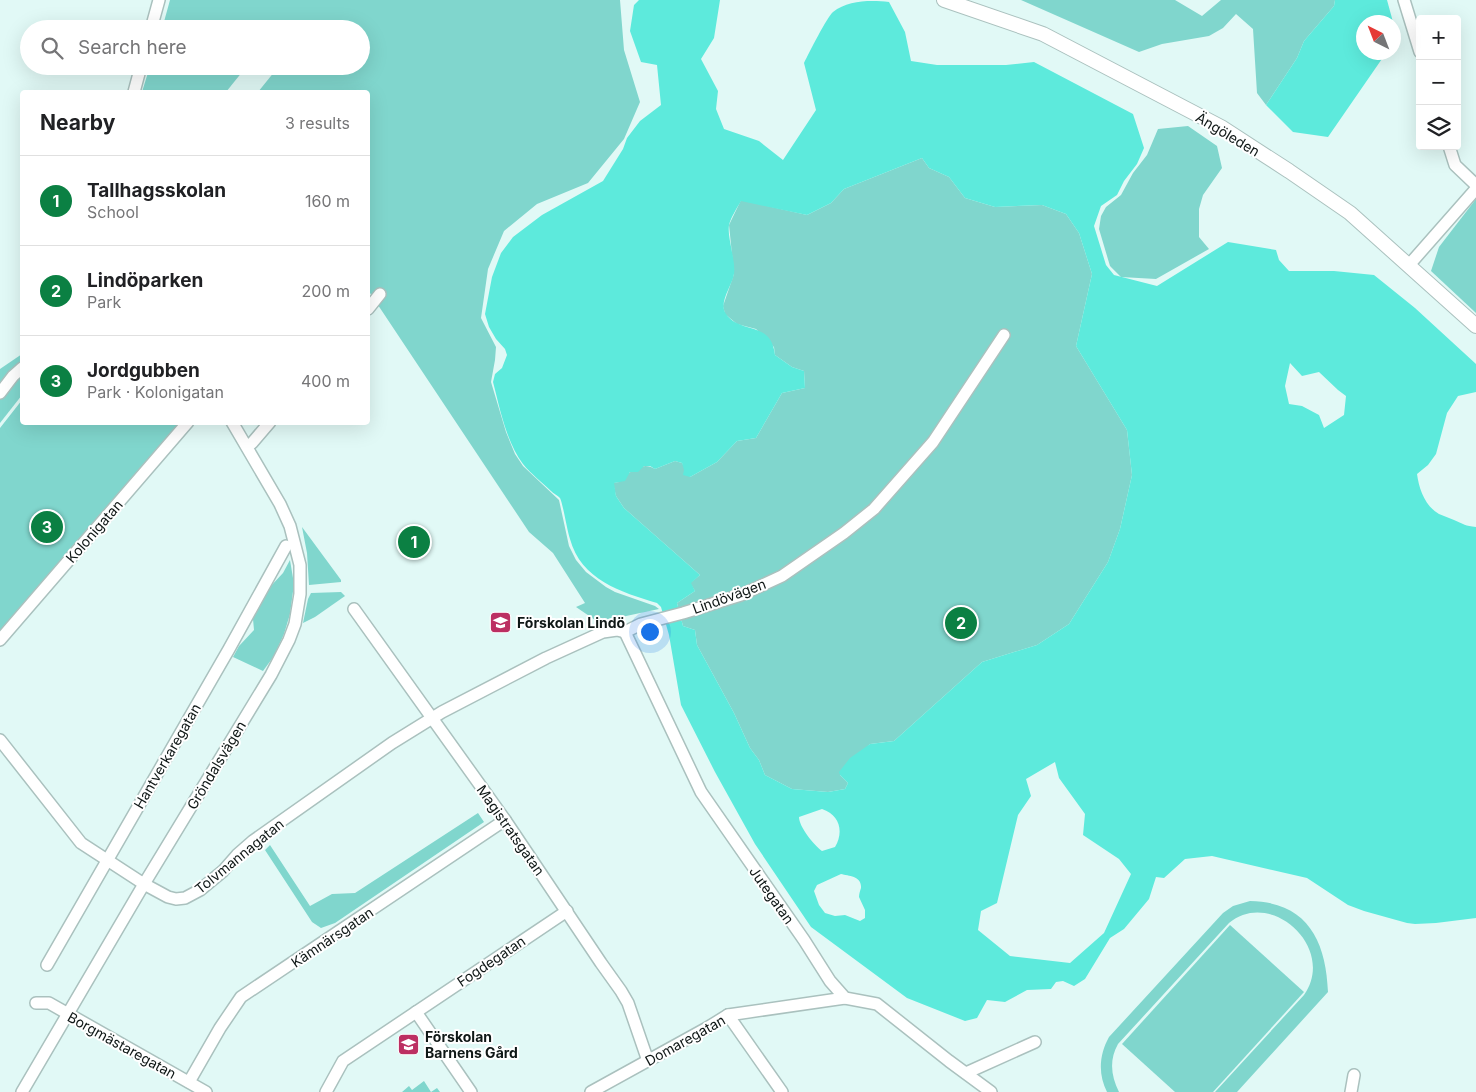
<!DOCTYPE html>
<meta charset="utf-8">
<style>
:root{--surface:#fff;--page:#f2f2f2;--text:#202124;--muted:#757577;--line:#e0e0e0;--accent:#0b8043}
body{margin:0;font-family:Inter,sans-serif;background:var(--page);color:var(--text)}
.controls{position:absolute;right:15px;top:15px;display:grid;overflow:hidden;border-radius:5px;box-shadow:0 5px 20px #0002}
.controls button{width:45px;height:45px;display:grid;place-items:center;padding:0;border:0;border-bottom:1px solid var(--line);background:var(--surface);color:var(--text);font:25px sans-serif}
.compass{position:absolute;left:1356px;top:15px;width:45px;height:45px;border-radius:50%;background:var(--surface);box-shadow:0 5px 20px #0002;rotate:318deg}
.you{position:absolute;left:649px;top:631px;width:18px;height:18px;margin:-12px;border:4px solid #fff;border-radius:50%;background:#1a73e8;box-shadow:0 0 0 8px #1a73e833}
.badge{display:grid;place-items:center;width:32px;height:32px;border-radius:50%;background:var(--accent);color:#fff;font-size:16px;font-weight:700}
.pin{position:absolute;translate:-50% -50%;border:2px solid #fff;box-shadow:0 1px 5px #0006}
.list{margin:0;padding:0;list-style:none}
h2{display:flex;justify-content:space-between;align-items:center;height:65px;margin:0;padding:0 20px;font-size:21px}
h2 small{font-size:16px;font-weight:400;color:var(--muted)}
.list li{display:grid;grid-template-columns:32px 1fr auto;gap:15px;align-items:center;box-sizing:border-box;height:90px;padding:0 20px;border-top:1px solid var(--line)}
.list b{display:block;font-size:19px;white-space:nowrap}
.list p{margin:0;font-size:16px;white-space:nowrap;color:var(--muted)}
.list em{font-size:16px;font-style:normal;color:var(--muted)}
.icon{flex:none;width:28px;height:28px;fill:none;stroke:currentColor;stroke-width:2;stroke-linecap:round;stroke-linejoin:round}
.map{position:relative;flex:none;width:1476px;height:1092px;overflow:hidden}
.search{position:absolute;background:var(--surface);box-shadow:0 5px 20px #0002;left:20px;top:20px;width:350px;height:55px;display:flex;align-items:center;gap:12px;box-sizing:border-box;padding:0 18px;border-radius:28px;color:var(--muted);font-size:19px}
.panel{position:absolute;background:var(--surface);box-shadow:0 5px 20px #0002;left:20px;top:90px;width:350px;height:335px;border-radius:5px}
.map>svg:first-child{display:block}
.green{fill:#80d6cd}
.water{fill:#5deadc;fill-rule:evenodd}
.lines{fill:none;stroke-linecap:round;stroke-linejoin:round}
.minor-casing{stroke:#aac1be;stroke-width:14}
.major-casing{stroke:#aac1be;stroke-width:16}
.minor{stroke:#fff;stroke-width:11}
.major{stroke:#fff;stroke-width:14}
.labels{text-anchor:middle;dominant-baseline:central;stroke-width:4;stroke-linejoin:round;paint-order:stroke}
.street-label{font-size:14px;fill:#0f1716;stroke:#fff}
.poi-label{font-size:14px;font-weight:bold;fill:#0f1716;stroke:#fff;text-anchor:start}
</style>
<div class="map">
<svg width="1476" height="1092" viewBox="0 0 1476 1092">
<rect width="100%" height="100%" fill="#e1f9f6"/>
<!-- green -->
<g class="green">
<path d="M170 0H620L624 50 640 102 624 139 588 183 537 204 504 231 488 269 481 318 496 347 495 360 491 382 506 432 515 454 523 466 559 500 569 546 576 560 586 572 606 587 615 592 655 606 659 609 598 622 576 607 585 603 553 553 529 532 368 290V92H258L279 66H361V29H162Z"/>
<path d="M1021 0H1175L1202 16 1221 0H1335L1334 6 1304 41 1297 58 1266 105 1257 93 1253 29 1236 14 1223 28 1209 36 1162 44 1139 52Z"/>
<path d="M150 66H247L226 92H142Z"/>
<path d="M1188 126 1217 146 1222 168 1203 195 1199 209V237L1209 249 1156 279 1121 277 1110 266 1099 229 1101 216 1106 207 1121 195 1133 173 1147 155 1158 129Z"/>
<path d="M922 158 929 168 949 177 965 198 995 207 1042 205 1066 214 1079 233 1092 274 1076 346 1127 430 1132 475 1120 529 1108 562 1069 624 1037 645 982 662 894 741 870 744 840 775 848 783 845 789 828 792 792 789 765 775 759 760 750 748 734 713 697 645 695 630 683 626 677 603 695 591 690 583 700 575 624 508 616 496 613 483 619 482C628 473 642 460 655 469L675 461 682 463 690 477 717 462 737 441 756 438 782 393 805 388 804 371 792 367 775 355 774 347 756 329 737 324 725 314 723 306 734 274 729 225 741 200 807 215 831 203 844 189Z"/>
<path d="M1476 199V313L1431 271 1439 247Z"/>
<path d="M22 354V395L0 423V369Z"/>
<path d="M22 400V422L183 423 0 633V428Z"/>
<path d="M302 527 341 580V582L309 585 307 553Z"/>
<path d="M290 560 294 584 290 614 284 634 274 656 263 671 233 657 239 646 254 630 253 619 269 588 283 573Z"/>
<path d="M341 592 345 596 315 617 303 623 308 599 311 593Z"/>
<path d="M478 813 484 822 335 923 321 928 312 922 265 850 270 845 310 906 332 894 355 893Z"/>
<path d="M1250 901C1307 902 1326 940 1328 992L1237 1092H1215L1304 995C1337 948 1271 888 1229 923L1118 1044C1109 1060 1111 1076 1119 1092H1107C1098 1074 1099 1055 1109 1037L1223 913 1233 906Z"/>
<path d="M1230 925 1304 992 1213 1092H1175L1122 1044Z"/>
<path d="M424 1081 431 1092 437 1088 440 1092H402L409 1086 412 1090Z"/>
</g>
<!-- water -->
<g class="water">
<path d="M639 0H720L714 38 701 59 718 91 716 109 724 129 759 141 783 160 816 110 804 63C809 53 827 17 833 12 848 0 871 0 889 2L905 32 911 61 937 65H1006L1034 62 1133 114 1144 148 1137 164 1124 181 1117 195 1101 206 1094 226 1106 265 1114 275 1157 286 1228 242 1276 250 1279 260 1289 271H1334L1374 275 1415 308 1476 364V392L1458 396 1447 413 1436 454 1428 465 1417 474C1419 489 1425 506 1439 514 1444 516 1449 518 1454 520 1464 524 1465 526 1476 527V918L1436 923 1415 924 1407 923 1364 911 1348 905 1307 878 1212 856 1185 859 1164 878 1156 877 1149 899 1124 929 1110 938 1085 979 1074 986 1063 981 1056 982 1051 989 1027 990 1005 1002 987 1000 977 1018 965 1021 907 998 811 927 755 844 715 772 681 705 669 635 661 607 657 603C621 592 581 580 570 539 567 530 563 504 560 498 558 496 553 493 551 491 542 482 531 474 523 464 506 441 500 409 493 382L495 374 502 368 507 355 505 349 496 339 489 327 485 314 492 277 501 253 513 237 542 215 603 181 623 149 627 138 640 121 661 105 657 65 641 62 630 31 634 5ZM922 158 929 168 949 177 965 198 995 207 1042 205 1066 214 1079 233 1092 274 1076 346 1127 430 1132 475 1120 529 1108 562 1069 624 1037 645 982 662 894 741 870 744 850 758 839 772 840 775 848 783 845 789 828 792 792 789 765 775 759 760 750 748 734 713 697 645 695 630 683 626 677 603 695 591 691 583 700 575 624 508 616 496 614 483 625 481 630 472H638L644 466H650L655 469 675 461 682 463 684 470 683 475 690 477 717 462 737 441 756 438 782 393 805 388 804 371 792 367 775 355C771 320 741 335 726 314 718 303 732 286 734 274 736 261 727 237 729 225 731 217 737 208 741 201L807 215 831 203 844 189ZM1290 363 1302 376 1319 372 1338 390 1346 396 1344 415 1324 428 1319 415 1302 406 1289 404 1285 386ZM1055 762 1059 778 1085 814 1083 835 1119 859 1131 874 1104 933 1070 963 1010 956 978 930 981 911 997 903 1018 815 1031 796 1026 779ZM822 809C840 815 844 832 835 847L822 851C814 845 799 827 799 817ZM841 874C849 876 862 876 861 888 860 891 859 894 859 897L865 910V918L860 921 845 915 835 916 825 913 819 905 814 891 817 885Z"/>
<path d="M1335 0H1387L1393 22H1364V52L1386 53 1328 137 1293 132 1266 105 1297 58 1304 41 1334 6Z"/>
</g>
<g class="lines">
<defs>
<g id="minor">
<path d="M1404 0 1420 52"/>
<path d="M151 29 159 0"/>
<path d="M134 92 141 66"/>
<path d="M1449 146 1455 165 1476 185"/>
<path d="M1409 265 1476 189"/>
<path d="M368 309 380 294"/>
<path d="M0 393 13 376 22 368"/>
<path d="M247 446 252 443 270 422"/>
<path d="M354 609 505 820 601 963 621 991 628 1003 648 1061"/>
<path d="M625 632 701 792 804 940 830 981 845 998 877 1004 949 1061 991 1092"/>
<path d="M0 640 188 422"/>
<path d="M0 740 81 843 144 884 168 897 176 899 185 898 200 890 223 871 237 855 253 841 392 743 442 712 546 658 603 632 617 630 625 632 641 624 683 613 741 595 782 576 844 533 874 509 933 442 1004 335"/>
<path d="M47 965 229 649 286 546"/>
<path d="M36 1003H49L206 1092"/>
<path d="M416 1012 471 1092"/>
<path d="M728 1015 782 1092"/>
<path d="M966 1073 1035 1042"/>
<path d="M189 1082 220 1028 241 997 505 820"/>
<path d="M22 1092 144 884 271 675 289 640 295 624 300 594V565L290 526 280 504 232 422"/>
<path d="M326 1092 343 1061 567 911"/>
<path d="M591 1092 707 1028 728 1015 845 998"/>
<path d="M1351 1092 1354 1075"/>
</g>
<path id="major" d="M944 0 1043 34 1221 127 1289 171 1350 213 1476 326"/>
</defs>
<!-- minor casing -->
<use href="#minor" class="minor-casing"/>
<!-- major casing -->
<use href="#major" class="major-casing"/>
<!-- minor -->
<use href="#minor" class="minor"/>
<!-- major -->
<use href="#major" class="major"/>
</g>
<!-- icons -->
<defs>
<symbol id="school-square" viewBox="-11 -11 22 22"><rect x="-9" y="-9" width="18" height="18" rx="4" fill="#bc2f62" stroke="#fff"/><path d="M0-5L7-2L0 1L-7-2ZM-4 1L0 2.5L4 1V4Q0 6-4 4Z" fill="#fff"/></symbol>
</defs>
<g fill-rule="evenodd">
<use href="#school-square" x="488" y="610" width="25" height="25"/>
<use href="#school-square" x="396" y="1032" width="25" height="25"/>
</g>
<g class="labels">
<!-- street labels -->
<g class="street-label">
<text transform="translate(1228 134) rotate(31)">Ängöleden</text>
<text transform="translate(94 531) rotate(-49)">Kolonigatan</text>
<text transform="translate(729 596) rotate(-20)">Lindövägen</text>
<text transform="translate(167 756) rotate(-60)">Hantverkaregatan</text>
<text transform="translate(216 765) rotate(-59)">Gröndalsvägen</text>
<text transform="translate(511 830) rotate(55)">Magistratsgatan</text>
<text transform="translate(239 856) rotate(-39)">Tolvmannagatan</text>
<text transform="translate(772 895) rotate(55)">Jutegatan</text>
<text transform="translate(332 937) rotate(-34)">Kämnärsgatan</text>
<text transform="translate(491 961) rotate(-34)">Fogdegatan</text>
<text transform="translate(685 1040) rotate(-29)">Domaregatan</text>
<text transform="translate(122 1045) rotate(29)">Borgmästaregatan</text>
</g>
<!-- poi labels -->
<g class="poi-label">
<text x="517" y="622">Förskolan Lindö</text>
<text x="425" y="1036">Förskolan<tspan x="425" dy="16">Barnens Gård</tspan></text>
</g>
</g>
</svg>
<div class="controls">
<button>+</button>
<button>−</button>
<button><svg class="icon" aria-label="layers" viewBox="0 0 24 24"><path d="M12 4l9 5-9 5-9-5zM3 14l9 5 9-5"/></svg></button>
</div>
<svg class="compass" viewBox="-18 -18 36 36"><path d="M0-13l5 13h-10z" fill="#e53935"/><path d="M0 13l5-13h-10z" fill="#757577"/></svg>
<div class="you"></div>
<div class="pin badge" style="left:414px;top:542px">1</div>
<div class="pin badge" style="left:961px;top:623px">2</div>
<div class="pin badge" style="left:47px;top:527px">3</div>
<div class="search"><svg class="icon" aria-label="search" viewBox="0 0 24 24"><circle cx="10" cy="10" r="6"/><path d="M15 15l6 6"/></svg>Search here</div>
<section class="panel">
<h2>Nearby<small>3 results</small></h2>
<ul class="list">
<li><span class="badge">1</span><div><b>Tallhagsskolan</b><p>School</p></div><em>160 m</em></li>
<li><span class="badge">2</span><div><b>Lindöparken</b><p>Park</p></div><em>200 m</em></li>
<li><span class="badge">3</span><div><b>Jordgubben</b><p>Park · Kolonigatan</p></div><em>400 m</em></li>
</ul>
</section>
</div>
